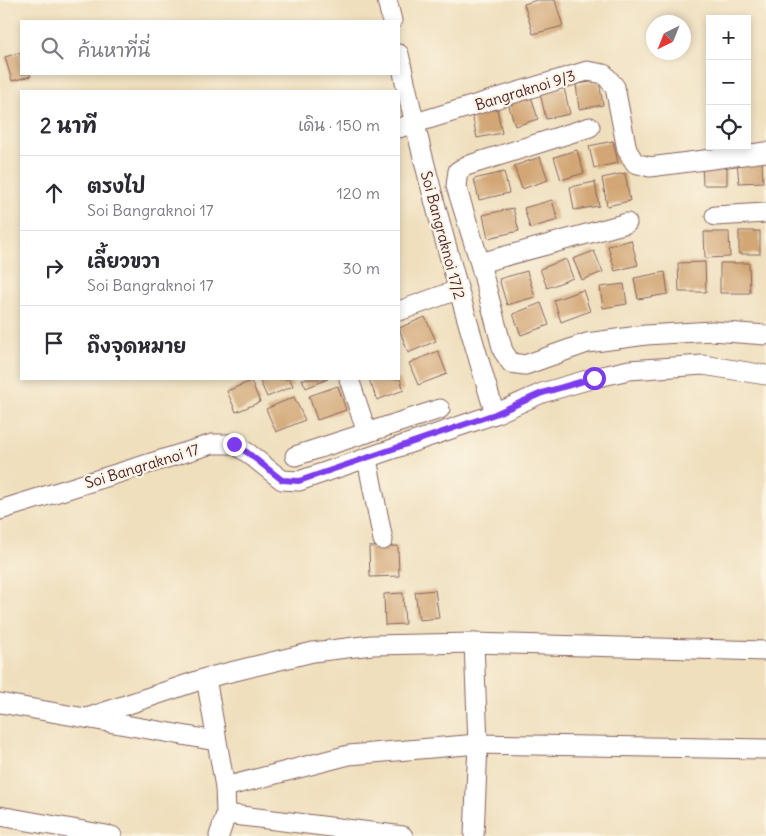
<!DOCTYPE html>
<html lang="th">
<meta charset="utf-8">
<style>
:root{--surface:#fff;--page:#f2f2f3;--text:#2b2b33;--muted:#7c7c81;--line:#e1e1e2}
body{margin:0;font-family:Delius,"Playpen Sans Thai",sans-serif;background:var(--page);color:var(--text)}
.controls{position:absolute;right:15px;top:15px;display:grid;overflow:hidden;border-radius:0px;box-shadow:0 2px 8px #0003}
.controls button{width:45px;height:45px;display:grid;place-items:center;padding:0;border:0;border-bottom:1px solid var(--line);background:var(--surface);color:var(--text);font:25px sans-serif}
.compass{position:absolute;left:646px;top:15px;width:45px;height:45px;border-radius:50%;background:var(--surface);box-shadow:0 2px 8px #0003;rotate:223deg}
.stop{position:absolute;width:15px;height:15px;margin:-11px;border:4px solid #7c3aed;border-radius:50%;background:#fff}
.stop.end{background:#7c3aed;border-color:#fff;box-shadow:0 1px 5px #0008}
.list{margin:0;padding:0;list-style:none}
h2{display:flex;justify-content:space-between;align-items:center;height:65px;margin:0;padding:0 20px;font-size:21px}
h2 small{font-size:16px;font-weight:400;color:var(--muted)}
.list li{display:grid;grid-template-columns:32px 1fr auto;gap:15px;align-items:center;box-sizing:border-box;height:75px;padding:0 20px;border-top:1px solid var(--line)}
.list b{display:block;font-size:19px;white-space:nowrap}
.list p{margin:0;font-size:16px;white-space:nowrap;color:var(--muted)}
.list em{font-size:16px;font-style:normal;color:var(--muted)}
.icon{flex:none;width:28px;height:28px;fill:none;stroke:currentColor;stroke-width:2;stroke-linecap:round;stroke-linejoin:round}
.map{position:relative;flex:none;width:766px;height:836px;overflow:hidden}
.search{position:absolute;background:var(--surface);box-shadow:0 2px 8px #0003;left:20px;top:20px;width:380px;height:55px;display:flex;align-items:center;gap:12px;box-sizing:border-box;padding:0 18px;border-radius:0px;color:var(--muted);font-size:19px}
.panel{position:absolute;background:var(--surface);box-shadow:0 2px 8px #0003;left:20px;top:90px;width:380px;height:290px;border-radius:0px}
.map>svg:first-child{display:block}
.building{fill:#d2a674}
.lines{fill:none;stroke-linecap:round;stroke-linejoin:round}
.minor-casing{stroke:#84625e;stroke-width:21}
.minor{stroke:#fff;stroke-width:19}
.route{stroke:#7c3aed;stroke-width:6}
.labels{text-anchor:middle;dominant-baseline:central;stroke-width:4.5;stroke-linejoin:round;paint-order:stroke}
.street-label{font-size:15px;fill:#4a1f2b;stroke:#fcf5e5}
</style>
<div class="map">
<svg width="766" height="836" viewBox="0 0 766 836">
<rect width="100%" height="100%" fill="#fcf5e5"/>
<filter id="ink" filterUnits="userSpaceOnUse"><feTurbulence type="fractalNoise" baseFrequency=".02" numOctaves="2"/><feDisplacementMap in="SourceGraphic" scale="10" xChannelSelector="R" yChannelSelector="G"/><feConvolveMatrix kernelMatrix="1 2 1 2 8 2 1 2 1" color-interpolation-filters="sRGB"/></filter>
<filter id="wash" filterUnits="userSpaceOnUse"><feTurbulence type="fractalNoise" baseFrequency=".0096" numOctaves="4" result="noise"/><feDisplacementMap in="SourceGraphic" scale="20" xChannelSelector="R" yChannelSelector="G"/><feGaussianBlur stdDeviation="1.12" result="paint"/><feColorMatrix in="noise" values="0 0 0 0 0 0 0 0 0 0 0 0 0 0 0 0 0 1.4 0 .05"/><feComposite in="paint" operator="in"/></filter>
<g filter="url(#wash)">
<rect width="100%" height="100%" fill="#efdfbd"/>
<g id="blocks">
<!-- building -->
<g class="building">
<path d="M537 0H555L563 26 533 34 524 4Z"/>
<path d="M21 52V74H30L31 76 12 81 5 57Z"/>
<path d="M599 81 603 105 579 109 576 84Z"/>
<path d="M564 88 570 114 546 119 540 93Z"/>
<path d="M531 96 538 119 515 126 508 103Z"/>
<path d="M497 109 502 133 477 138 472 114Z"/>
<path d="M613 141 618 163 594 168 589 146Z"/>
<path d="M577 150 584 173 561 180 554 157Z"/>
<path d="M540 157 548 180 522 189 514 166Z"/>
<path d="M762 160 763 182 739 183 737 161Z"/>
<path d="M727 164V185H703L702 165Z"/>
<path d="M504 172 509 193 479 200 474 179Z"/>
<path d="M625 173 630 201 607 206 602 178Z"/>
<path d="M595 182 599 206 574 210 570 187Z"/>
<path d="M552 200 558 220 530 228 524 208Z"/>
<path d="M513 208 519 231 488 238 483 215Z"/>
<rect x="739" y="231" width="21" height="23"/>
<path d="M704 232H729L730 257 705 258Z"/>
<path d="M631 240 638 265 615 271 608 246Z"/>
<path d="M594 251 603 272 582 280 573 259Z"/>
<path d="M566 259 573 278 547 288 540 269Z"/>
<path d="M705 262 706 292H679L678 263Z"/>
<path d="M720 263H749L750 293H720Z"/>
<path d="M527 271 535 297 507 305 499 279Z"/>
<path d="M665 272 668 294 638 299 634 278Z"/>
<path d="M624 284 627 304 603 308 600 287Z"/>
<path d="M583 290 590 311 561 322 554 300Z"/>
<path d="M541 303 549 325 521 335 513 314Z"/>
<path d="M425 317 436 341 408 353 399 328Z"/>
<path d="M438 351 447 374 418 385 409 363Z"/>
<path d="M259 379H290L293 386 267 397Z"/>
<path d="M302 379H328L306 388Z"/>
<path d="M369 379H400L404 390 377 400Z"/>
<path d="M251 381 260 402 236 412 227 391Z"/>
<path d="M338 386 346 410 317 420 309 396Z"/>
<path d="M294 397 305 420 276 432 266 409Z"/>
<path d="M398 546 399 576 370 577 369 547Z"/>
<path d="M435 590 439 618 419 620 415 592Z"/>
<path d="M403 593 405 624 385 625 384 594Z"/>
</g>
</g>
</g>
<g filter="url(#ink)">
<use href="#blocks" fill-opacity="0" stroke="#84625e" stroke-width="1"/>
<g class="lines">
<defs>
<g id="minor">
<path d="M387 0 392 21"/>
<path d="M399 54C425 176 459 295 495 414"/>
<path d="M590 127 466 166 458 171 456 186 480 263 503 351 511 363 525 365 587 343 646 335 712 331 766 335"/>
<path d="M399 128 587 71 604 74 615 87 627 150 635 163 650 167 766 152"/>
<path d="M715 216 766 213"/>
<path d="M480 263 627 223"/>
<path d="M399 311 457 290"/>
<path d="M349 379 367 433"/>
<path d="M295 456 440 409"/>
<path d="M367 459 383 540"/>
<path d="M0 510 212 444H234L248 453 282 480 299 481 495 414 542 393 594 378 629 370 703 365 766 375"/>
<path d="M474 643 478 744 474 836"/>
<path d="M206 678 225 787 226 814 219 836"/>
<path d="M0 703 216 741"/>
<path d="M87 718 206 678 313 652 372 645 474 643 766 651"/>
<path d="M225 787 349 755 478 744 766 749"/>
<path d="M226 814 403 836"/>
<path d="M0 816 112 836"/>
</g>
</defs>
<!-- minor casing -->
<use href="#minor" class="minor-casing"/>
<!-- minor -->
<use href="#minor" class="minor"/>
</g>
</g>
<g class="lines" filter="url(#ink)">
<!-- route -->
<path class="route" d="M234 444 248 453 282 480 299 481 495 414 542 393 594 378"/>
</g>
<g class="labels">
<!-- street labels -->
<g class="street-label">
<text transform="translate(525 90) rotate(-17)">Bangraknoi 9/3</text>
<text transform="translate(443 235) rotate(75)">Soi Bangraknoi 17/2</text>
<text transform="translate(142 466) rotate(-17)">Soi Bangraknoi 17</text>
</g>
</g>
</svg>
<div class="controls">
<button>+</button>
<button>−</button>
<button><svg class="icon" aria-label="locate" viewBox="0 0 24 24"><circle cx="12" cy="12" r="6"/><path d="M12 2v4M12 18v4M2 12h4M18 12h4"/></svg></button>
</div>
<svg class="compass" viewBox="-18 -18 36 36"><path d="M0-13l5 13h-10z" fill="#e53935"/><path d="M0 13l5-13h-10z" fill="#7c7c81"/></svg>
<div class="stop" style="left:594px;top:378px"></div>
<div class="stop end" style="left:234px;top:444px"></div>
<div class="search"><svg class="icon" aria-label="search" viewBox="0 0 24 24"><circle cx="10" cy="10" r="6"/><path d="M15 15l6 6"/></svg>ค้นหาที่นี่</div>
<section class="panel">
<h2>2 นาที<small>เดิน · 150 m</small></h2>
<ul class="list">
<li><svg class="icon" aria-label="ahead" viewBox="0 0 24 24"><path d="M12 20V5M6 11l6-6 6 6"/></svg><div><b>ตรงไป</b><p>Soi Bangraknoi 17</p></div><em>120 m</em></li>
<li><svg class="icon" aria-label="right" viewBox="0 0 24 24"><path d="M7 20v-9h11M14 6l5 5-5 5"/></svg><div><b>เลี้ยวขวา</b><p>Soi Bangraknoi 17</p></div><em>30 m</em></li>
<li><svg class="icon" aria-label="arrive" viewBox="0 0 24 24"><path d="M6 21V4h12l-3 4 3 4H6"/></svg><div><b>ถึงจุดหมาย</b></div></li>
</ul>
</section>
</div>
